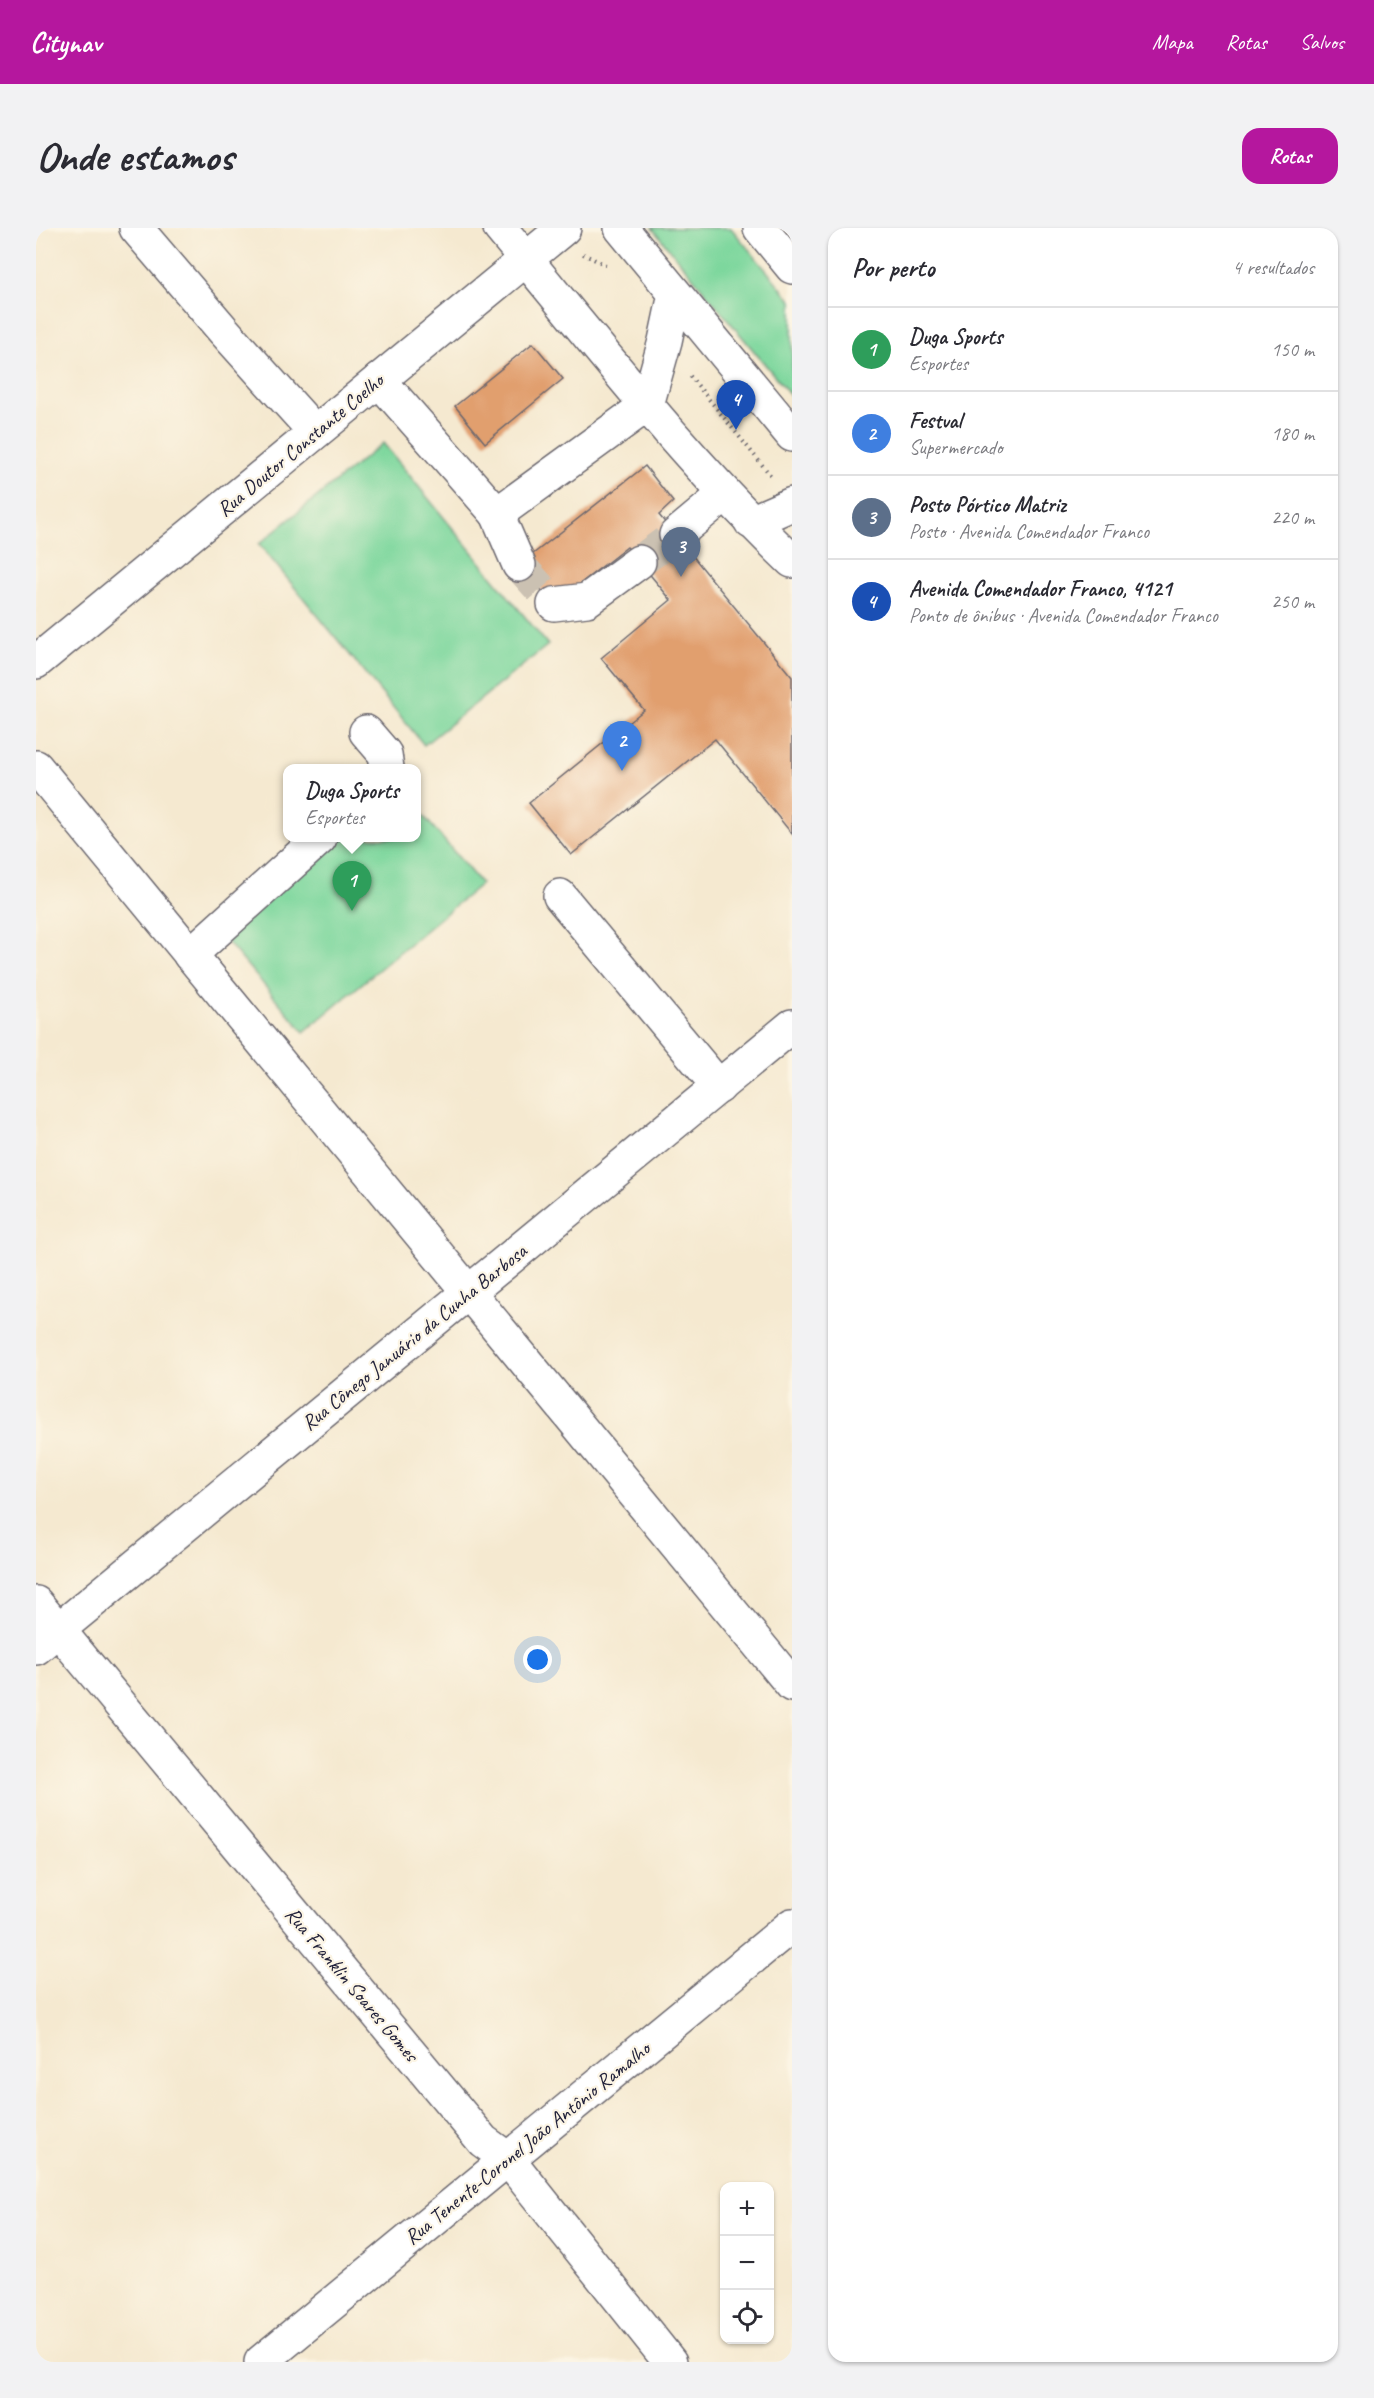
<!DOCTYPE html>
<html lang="pt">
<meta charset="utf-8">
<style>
:root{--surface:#fff;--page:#f2f2f3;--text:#2b2b33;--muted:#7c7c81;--line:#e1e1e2;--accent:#b5179e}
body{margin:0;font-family:Caveat,sans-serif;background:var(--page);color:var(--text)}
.controls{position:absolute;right:18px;bottom:18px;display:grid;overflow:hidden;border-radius:12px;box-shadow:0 2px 4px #0004}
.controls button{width:54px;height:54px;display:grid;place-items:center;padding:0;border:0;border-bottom:2px solid var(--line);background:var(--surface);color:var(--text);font:30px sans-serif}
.you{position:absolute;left:502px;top:1432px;width:21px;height:21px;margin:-15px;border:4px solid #fff;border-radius:50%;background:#1a73e8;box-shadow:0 0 0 9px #1a73e833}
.badge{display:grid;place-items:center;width:39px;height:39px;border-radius:50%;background:var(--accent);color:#fff;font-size:20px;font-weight:700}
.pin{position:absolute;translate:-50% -50px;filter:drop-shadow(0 2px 3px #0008)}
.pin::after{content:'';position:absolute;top:32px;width:21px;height:18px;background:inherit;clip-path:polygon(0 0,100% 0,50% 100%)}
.popup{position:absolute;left:247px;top:536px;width:138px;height:78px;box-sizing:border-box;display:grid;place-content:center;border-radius:12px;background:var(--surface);filter:drop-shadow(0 2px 4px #0005);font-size:20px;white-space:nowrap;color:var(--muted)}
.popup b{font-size:22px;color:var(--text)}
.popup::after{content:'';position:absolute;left:50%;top:100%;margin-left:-12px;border:12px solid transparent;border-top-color:var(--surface)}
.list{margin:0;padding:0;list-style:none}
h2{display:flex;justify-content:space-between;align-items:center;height:78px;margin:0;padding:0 24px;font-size:26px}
h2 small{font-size:20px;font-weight:400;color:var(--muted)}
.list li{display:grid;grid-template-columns:39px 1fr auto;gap:18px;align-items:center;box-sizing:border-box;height:84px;padding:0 24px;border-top:2px solid var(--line)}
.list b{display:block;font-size:22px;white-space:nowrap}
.list p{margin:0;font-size:20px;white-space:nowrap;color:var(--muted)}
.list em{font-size:20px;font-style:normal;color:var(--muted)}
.icon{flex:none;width:33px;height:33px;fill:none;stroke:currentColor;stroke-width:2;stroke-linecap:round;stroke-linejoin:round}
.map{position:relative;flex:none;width:756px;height:2134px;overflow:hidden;border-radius:18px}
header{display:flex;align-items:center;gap:36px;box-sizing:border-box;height:84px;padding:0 30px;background:var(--accent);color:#fff}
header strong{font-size:28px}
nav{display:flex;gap:33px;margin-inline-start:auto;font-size:21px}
.intro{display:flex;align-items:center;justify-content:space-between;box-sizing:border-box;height:144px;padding:0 36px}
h1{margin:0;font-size:42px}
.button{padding:15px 27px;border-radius:18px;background:var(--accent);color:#fff;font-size:21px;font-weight:700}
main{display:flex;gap:36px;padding:0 36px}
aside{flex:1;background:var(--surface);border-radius:18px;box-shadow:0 2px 4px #0004}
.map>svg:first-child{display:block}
.green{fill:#7dd79d;stroke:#507c6c;stroke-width:1.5}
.building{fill:#e19f6e}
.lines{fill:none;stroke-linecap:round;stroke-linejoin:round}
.minor-tunnel{stroke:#cbc1b2;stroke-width:33;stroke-dasharray:33 16;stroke-linecap:butt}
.minor-casing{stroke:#6c686f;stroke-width:36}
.highway-casing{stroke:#6c686f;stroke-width:36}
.path{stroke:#6c686f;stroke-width:4;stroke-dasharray:1.5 4.5;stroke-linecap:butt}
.minor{stroke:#fff;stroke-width:33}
.highway{stroke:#fff;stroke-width:33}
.labels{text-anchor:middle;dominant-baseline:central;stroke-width:4.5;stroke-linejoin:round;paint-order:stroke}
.street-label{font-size:21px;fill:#22223b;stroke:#fcf5e5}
</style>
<header>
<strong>Citynav</strong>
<nav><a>Mapa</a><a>Rotas</a><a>Salvos</a></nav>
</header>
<div class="intro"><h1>Onde estamos</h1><a class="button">Rotas</a></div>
<main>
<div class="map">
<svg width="756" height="2134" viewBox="0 0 756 2134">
<rect width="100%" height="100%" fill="#fcf5e5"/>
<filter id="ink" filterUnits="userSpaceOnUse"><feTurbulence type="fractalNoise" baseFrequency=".0167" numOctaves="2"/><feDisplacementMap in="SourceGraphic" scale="12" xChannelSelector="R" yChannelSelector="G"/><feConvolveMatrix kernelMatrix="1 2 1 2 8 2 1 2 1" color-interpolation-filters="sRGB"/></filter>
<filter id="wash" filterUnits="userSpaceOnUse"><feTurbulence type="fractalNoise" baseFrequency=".008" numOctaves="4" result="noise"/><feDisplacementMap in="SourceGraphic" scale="24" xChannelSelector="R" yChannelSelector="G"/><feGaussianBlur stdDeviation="1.35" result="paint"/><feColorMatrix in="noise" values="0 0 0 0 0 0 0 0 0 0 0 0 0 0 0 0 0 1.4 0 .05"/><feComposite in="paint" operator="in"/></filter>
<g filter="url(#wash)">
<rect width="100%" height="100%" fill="#f5e9d0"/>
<!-- green -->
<g class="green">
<path d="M616 0H695L756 73V169Z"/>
<path d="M347 215 512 417 388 517 223 316Z"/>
<path d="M381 580 445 656 268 804 187 709 305 610H380Z"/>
</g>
<g id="blocks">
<!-- building -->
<g class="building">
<path d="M497 115 527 151 449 215 419 178Z"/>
<path d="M609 238 637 274 623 287 756 449V606L679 511 535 627 493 575 608 482 565 430 635 372 591 319 518 376 483 337Z"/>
</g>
</g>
</g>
<g filter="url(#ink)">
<use href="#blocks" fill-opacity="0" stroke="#6c686f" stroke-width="1.5"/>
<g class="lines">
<!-- minor-tunnel -->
<g class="minor-tunnel">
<path d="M603 334 640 307"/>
<path d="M483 337 518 376"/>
</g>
<defs>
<g id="minor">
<path d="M100 0 188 103 279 204"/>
<path d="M464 0C558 113 649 231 756 333"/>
<path d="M343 152 461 286 611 177 629 113 639 66"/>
<path d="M461 286 483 337"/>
<path d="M715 294 756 276"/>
<path d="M640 307 689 266"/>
<path d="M518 376 551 372 603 334"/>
<path d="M0 434 528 0"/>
<path d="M330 504 349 526 351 540"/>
<path d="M0 539 756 1457"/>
<path d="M524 668 683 859"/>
<path d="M154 727 284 610"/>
<path d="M0 1375 447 1913 472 1931 634 2134"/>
<path d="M0 1420 756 798"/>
<path d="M225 2134 756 1697"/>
</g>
<g id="highway">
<path d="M585 0 756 207"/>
<path d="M724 0 756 39"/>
</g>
</defs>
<!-- minor casing -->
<use href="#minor" class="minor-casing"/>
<!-- highway casing -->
<use href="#highway" class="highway-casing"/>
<!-- path -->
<g class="path">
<path d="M547 26 570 37"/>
<path d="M654 148 736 249"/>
</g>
<!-- minor -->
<use href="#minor" class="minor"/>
<!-- highway -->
<use href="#highway" class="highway"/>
</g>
</g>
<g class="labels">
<!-- street labels -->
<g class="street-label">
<text transform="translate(264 217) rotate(-40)">Rua Doutor Constante Coelho</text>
<text transform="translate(378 1109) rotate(-39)">Rua Cônego Januário da Cunha Barbosa</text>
<text transform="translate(316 1756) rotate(50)">Rua Franklin Soares Gomes</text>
<text transform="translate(491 1915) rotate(-39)">Rua Tenente-Coronel João Antônio Ramalho</text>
</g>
</g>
</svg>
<div class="controls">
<button>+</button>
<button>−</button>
<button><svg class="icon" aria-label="locate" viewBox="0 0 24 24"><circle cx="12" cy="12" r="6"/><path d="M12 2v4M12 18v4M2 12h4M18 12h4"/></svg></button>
</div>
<div class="you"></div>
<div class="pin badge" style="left:316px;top:683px;background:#2e9e5b">1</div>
<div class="popup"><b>Duga Sports</b>Esportes</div>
<div class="pin badge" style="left:586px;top:543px;background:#3f7fe0">2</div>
<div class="pin badge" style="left:645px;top:349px;background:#5c6f8a">3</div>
<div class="pin badge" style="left:700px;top:202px;background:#1a4fb4">4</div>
</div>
<aside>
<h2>Por perto<small>4 resultados</small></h2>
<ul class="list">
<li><span class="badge" style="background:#2e9e5b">1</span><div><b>Duga Sports</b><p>Esportes</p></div><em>150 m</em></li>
<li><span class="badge" style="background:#3f7fe0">2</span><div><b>Festval</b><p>Supermercado</p></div><em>180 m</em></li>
<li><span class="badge" style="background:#5c6f8a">3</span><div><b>Posto Pórtico Matriz</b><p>Posto · Avenida Comendador Franco</p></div><em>220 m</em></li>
<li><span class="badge" style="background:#1a4fb4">4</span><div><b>Avenida Comendador Franco, 4121</b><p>Ponto de ônibus · Avenida Comendador Franco</p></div><em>250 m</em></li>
</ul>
</aside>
</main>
